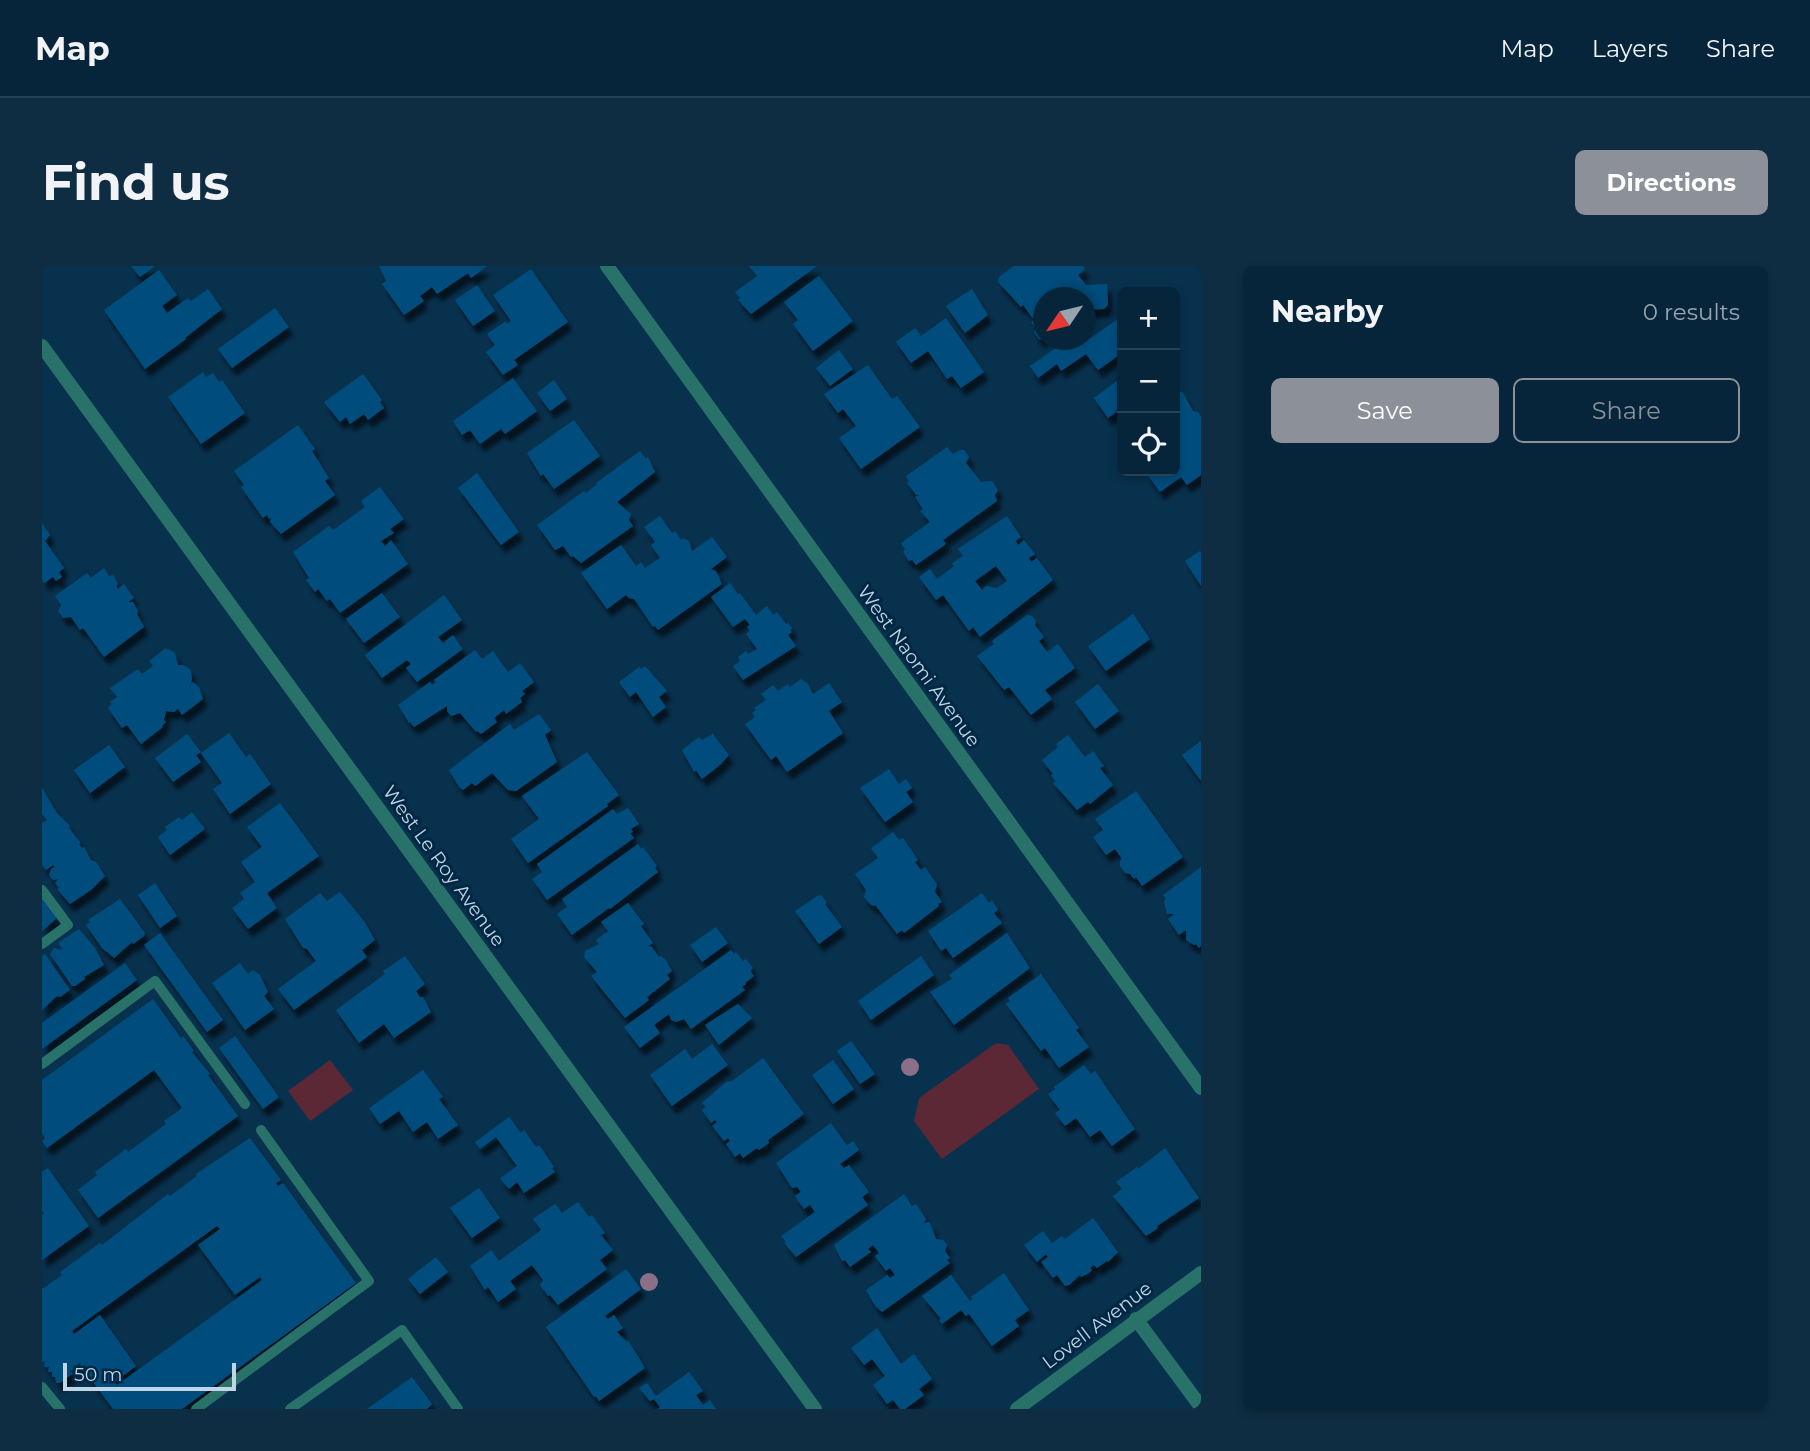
<!DOCTYPE html>
<meta charset="utf-8">
<style>
:root{--surface:#06253a;--page:#0f2d42;--text:#f1f3f6;--muted:#98a5af;--line:#274254;--accent:#8c9099}
body{margin:0;font-family:Montserrat,sans-serif;background:var(--page);color:var(--text)}
.controls{position:absolute;right:21px;top:21px;display:grid;overflow:hidden;border-radius:10px;box-shadow:0 4px 10px #0003}
.controls button{width:63px;height:63px;display:grid;place-items:center;padding:0;border:0;border-bottom:2px solid var(--line);background:var(--surface);color:var(--text);font:35px sans-serif}
.compass{position:absolute;left:991px;top:21px;width:63px;height:63px;border-radius:50%;background:var(--surface);box-shadow:0 4px 10px #0003;rotate:235deg}
.scale{position:absolute;left:21px;bottom:18px;width:173px;box-sizing:border-box;padding-left:7px;border:4px solid #c0d5e7;border-top:0;font-size:19px;line-height:24px;white-space:nowrap;color:#c0d5e7;-webkit-text-stroke:5px #002743;paint-order:stroke}
.list{margin:0;padding:0;list-style:none}
h2{display:flex;justify-content:space-between;align-items:center;height:91px;margin:0;padding:0 28px;font-size:30px}
h2 small{font-size:23px;font-weight:400;color:var(--muted)}
.actions{display:flex;gap:14px;padding:21px 28px}
.actions a{flex:1;padding:16px 0;border:2px solid var(--accent);border-radius:10px;text-align:center;font-size:24px;color:var(--accent)}
.actions .main{background:var(--accent);color:#fff}
.icon{flex:none;width:38px;height:38px;fill:none;stroke:currentColor;stroke-width:2;stroke-linecap:round;stroke-linejoin:round}
.map{position:relative;flex:none;width:1159px;height:1143px;overflow:hidden;border-radius:10px}
header{display:flex;align-items:center;gap:42px;box-sizing:border-box;height:98px;padding:0 35px;background:var(--surface);border-bottom:2px solid var(--line)}
header strong{font-size:33px}
nav{display:flex;gap:38px;margin-inline-start:auto;font-size:24px}
.intro{display:flex;align-items:center;justify-content:space-between;box-sizing:border-box;height:168px;padding:0 42px}
h1{margin:0;font-size:49px}
.button{padding:18px 32px;border-radius:10px;background:var(--accent);color:#fff;font-size:24px;font-weight:700}
main{display:flex;gap:42px;padding:0 42px}
aside{flex:1;background:var(--surface);border-radius:10px;box-shadow:0 4px 10px #0003}
.map>svg:first-child{display:block}
.green{fill:#5c2836}
.building{fill:#004e7d;fill-rule:evenodd;filter:url(#shadow)}
.lines{fill:none;stroke-linecap:round;stroke-linejoin:round}
.lane{stroke:#28726a;stroke-width:10}
.street{stroke:#28726a;stroke-width:14}
.tree{fill:#8c6f87}
.labels{text-anchor:middle;dominant-baseline:central;stroke-width:6;stroke-linejoin:round;paint-order:stroke}
.street-label{font-size:19px;fill:#c0d5e7;stroke:#002743}
</style>
<header>
<strong>Map</strong>
<nav><a>Map</a><a>Layers</a><a>Share</a></nav>
</header>
<div class="intro"><h1>Find us</h1><a class="button">Directions</a></div>
<main>
<div class="map">
<svg width="1159" height="1143" viewBox="0 0 1159 1143">
<defs>
<filter id="shadow"><feDropShadow dx="4.5" dy="8" stdDeviation="2" flood-color="#0009"/></filter>
</defs>
<rect width="100%" height="100%" fill="#08314e"/>
<!-- green -->
<g class="green">
<path d="M954 777 966 779 997 823 900 893 872 855 877 832Z"/>
<path d="M288 794 311 824 268 855 246 825Z"/>
</g>
<!-- building -->
<g class="building">
<path d="M89 0H113L98 11Z"/>
<path d="M337 0H445L429 12 426 7 395 28 390 21 378 30 382 35 362 49 340 18 344 15Z"/>
<path d="M707 0H775L709 48 696 34 698 32 693 26 715 10Z"/>
<path d="M972 0H1041L1043 3 1036 9 1044 19 1065 18 1066 39 1062 43 1044 44V32H1001V74L997 73 992 66 994 63 989 56 992 54 981 39 979 41 956 16 957 11Z"/>
<path d="M489 3 526 56 472 94 476 99 461 109 444 86 453 79 445 68 464 55 465 58 469 55 451 29Z"/>
<path d="M117 4 135 29 120 40 125 47 146 32 149 35 166 23 180 43 143 72 144 73 103 103 62 44Z"/>
<path d="M777 10 811 55 771 85 751 58 756 54 742 36Z"/>
<path d="M435 19 453 45 431 60 413 34Z"/>
<path d="M930 23 946 49 923 67 904 40Z"/>
<path d="M233 42 247 61 190 102 176 83Z"/>
<path d="M1080 50V87L1056 104 1044 88 1019 105 1015 98 996 112 988 100 1025 74H1040L1037 76 1039 79Z"/>
<path d="M904 52 942 106 919 122 910 110 905 113 886 85 869 97 854 76 873 62 879 70Z"/>
<path d="M797 84 811 103 788 120 774 102Z"/>
<path d="M826 99 850 133 855 130 878 161 819 203 797 172 814 160 801 143 796 147 782 128Z"/>
<path d="M161 106 164 111 171 107 177 116 180 114 203 147 159 178 126 131Z"/>
<path d="M321 108 340 134 338 136 342 142 326 154 322 148 308 158 304 151 298 156 282 136Z"/>
<path d="M1080 111V142L1066 152 1052 132Z"/>
<path d="M471 112 495 145 463 168 459 163 438 178 428 164 420 169 411 155Z"/>
<path d="M512 114 525 133 508 145 495 127Z"/>
<path d="M1135 124 1141 127 1151 145 1156 146 1159 151V209L1145 219 1139 211 1118 226 1105 208 1107 205H1133V125Z"/>
<path d="M532 154 558 190 512 223 501 208 499 210 485 187Z"/>
<path d="M256 159 273 183 270 185 287 212 283 215 293 229 239 268 228 256 229 252 227 253 225 249 221 252 199 221 202 219 192 205Z"/>
<path d="M905 181 911 188 918 184H922L927 191 924 197 939 216 950 215 956 224 953 229 955 235 901 274 904 278 874 299 870 294 867 295 861 286 863 283 859 277 888 256 878 245 881 243 873 231 877 229H874L865 217 867 216 864 210Z"/>
<path d="M598 185 604 193 606 191 613 206 575 236 589 248 587 254 591 260 539 297 531 290 529 291 521 280 513 284 495 259 542 225 544 227 555 218 554 217Z"/>
<path d="M435 207 477 266 459 279 416 222Z"/>
<path d="M338 221 362 253 348 263 352 267 339 275 343 280 349 274 366 298 298 347 288 333 285 335 276 323 273 326 264 314 267 312 251 286 287 260 291 264 323 241 319 235Z"/>
<path d="M618 250 630 267 633 265 639 274 641 272 647 275 650 285 670 271 685 291 669 303 674 305 680 318 616 364 613 360 611 361 592 333 587 332 584 329 565 343 539 307 579 279 594 300 599 296 603 302 618 292 609 279 613 276 602 261Z"/>
<path d="M965 250 979 271 974 275 976 279 982 274 993 288 987 292 989 296 995 292 1011 314 938 371 931 361 927 365 901 329 894 334 877 311 888 303 895 313 912 300 910 297 921 290 916 283ZM954 300 965 315 955 322 944 320 940 324 933 315Z"/>
<path d="M0 257 8 269 3 275 22 302 17 306 20 311 14 315 11 311 2 317 0 314Z"/>
<path d="M1158 285 1159 286V320L1143 295Z"/>
<path d="M62 302 67 310 71 309 76 318 74 320 76 323 82 318 92 332 86 336H91L96 345 95 348 102 361 62 391 41 362 38 364 29 351 21 352 16 345 19 339 13 330 45 307 49 312Z"/>
<path d="M688 317 696 328 698 327 714 349 725 340 731 349 735 346 744 358 746 357 750 362 748 364 750 366 746 369 754 380 701 414 691 400 698 395 696 391 704 385 706 388 715 383 704 368 708 365 705 361 708 359 703 353 691 361 669 331Z"/>
<path d="M340 327 358 351 322 377 304 353Z"/>
<path d="M402 329 420 354 396 371 401 377 411 369 421 383 375 416 364 402 369 398 365 394 340 412 323 389Z"/>
<path d="M1091 348 1108 373 1064 405 1046 380Z"/>
<path d="M985 349 990 350 994 355 993 359 1002 371 997 375 1005 386 1016 378 1033 402 1003 424 1010 433 989 449 967 421 962 424 935 390 952 378 950 375Z"/>
<path d="M124 382 133 387 136 399H141L148 403 150 413 149 417 151 416 157 421 161 433 140 449 136 443 132 446 124 445 122 454 124 456 120 460 121 461 99 478 85 459 80 462 66 442 70 438 68 436 75 431 68 422 96 403 100 408 111 400 107 395Z"/>
<path d="M433 384 440 393 451 385 466 406 478 397 492 416 480 425 483 428 478 432 480 436 464 448 462 444 452 452 455 456 439 468 435 465 434 466 418 447 409 450 405 445V440L372 461 368 456 367 457 356 439 388 416 390 419 394 416 392 414Z"/>
<path d="M603 400 625 425 617 431 624 441 611 451 594 426 588 431 577 416 597 401 599 403Z"/>
<path d="M759 413 766 418 771 428 787 417 800 436 787 445 801 467 745 506 734 490 729 494 703 458 713 451 710 447 714 444 712 442 724 434 719 428 731 419 736 425 746 418 748 421Z"/>
<path d="M1056 418 1077 445 1053 463 1033 436Z"/>
<path d="M497 448 509 464 503 469 515 496 474 525 466 524 450 507 433 520 430 517 421 524 417 521 407 504 468 458 472 464Z"/>
<path d="M187 467 204 491 208 488 229 518 188 548 171 523 180 517 159 487Z"/>
<path d="M145 468 159 486 154 489 159 496 131 516 113 492Z"/>
<path d="M671 468 687 489 678 499 660 513 654 504 652 506 640 484 657 471 660 474Z"/>
<path d="M1026 469 1043 491 1051 485 1062 500 1058 502 1071 519 1048 538 1046 536 1035 544 1011 517 1013 515 1009 509 1011 508 1000 494 1016 481 1014 478Z"/>
<path d="M1159 475V515L1140 489Z"/>
<path d="M67 479 83 501 48 527 32 504Z"/>
<path d="M545 486 577 529 565 538 566 540 486 597 469 573 497 553 480 530Z"/>
<path d="M847 503 857 518 864 513 870 522 864 526 871 536 843 556 818 522Z"/>
<path d="M0 522 15 547 28 560 27 562 39 577 37 578 40 582 42 581 49 594 54 596 63 610 49 624 28 638 15 623 17 622 13 617 16 613 11 614 7 609 9 603 13 601 11 599 4 604 0 599V557L5 554 0 548Z"/>
<path d="M1094 525 1141 591 1100 620 1094 611 1092 613 1088 608 1083 607 1078 600V595L1080 593 1073 583 1064 589 1051 571 1061 564 1053 553Z"/>
<path d="M238 537 277 590 225 627 235 642 206 663 190 642 202 633 198 627 213 616 199 596 220 581 205 561Z"/>
<path d="M586 542 597 558 589 563 591 566 588 567 592 572 505 634 490 613 500 606 495 598 571 543 575 548Z"/>
<path d="M150 546 163 563 128 589 116 571 125 564 123 561 137 551 140 554Z"/>
<path d="M851 566 857 574 861 572 876 594 873 596 879 604 883 601 895 618 893 626 900 636 896 638 897 640 862 667 860 664 855 668 834 640 829 639 822 631 824 624 813 608 836 592 829 582Z"/>
<path d="M596 578 599 583 601 581 615 600 613 602 616 606 568 643 567 642 530 669 515 648 525 641 520 633Z"/>
<path d="M1159 601V680L1157 682 1154 678 1152 679 1144 674V664L1137 669 1126 653 1132 648H1125L1122 635 1124 633 1121 629Z"/>
<path d="M113 617 135 650 118 662 96 629Z"/>
<path d="M298 626 322 655 333 674 320 684 325 691 252 744 236 723 274 695 265 683 261 682 243 653 278 627 285 635Z"/>
<path d="M940 627 947 637 950 634 956 644 952 647 960 657 911 692 904 682 899 685 886 665Z"/>
<path d="M777 629 780 630 785 637 783 638 800 661 777 678 753 645Z"/>
<path d="M0 631 15 652 0 665Z"/>
<path d="M78 633 103 667 102 670 91 678 90 676 72 692 60 682 44 659 48 656 46 654Z"/>
<path d="M586 637 602 658 599 660 611 677 605 681 609 680 617 691 619 690 623 693 630 705 625 709 628 713 605 731 607 734 583 752 549 710 555 706 542 691 543 685 557 678 554 674 566 665 559 656Z"/>
<path d="M674 661 686 677 660 696 648 679Z"/>
<path d="M37 663 53 682 62 699 42 711 43 713 33 720H30L8 688 12 682 19 684 20 682 16 677Z"/>
<path d="M118 667 181 754 165 766 102 679Z"/>
<path d="M965 667 988 702 912 759 888 726 910 713 907 709Z"/>
<path d="M689 684 692 688 694 686 701 695 704 693 711 702 708 705 712 710 703 717 704 718 700 721 703 724 649 763 642 753 634 756 629 754 627 748 612 759 618 767 598 782 582 761Z"/>
<path d="M3 688 28 724 18 731 15 730 0 744V690Z"/>
<path d="M363 690 383 718 374 725 378 731H381L389 746 352 772 342 758 317 777 294 744 343 708 341 705Z"/>
<path d="M879 690 892 709 829 754 816 735Z"/>
<path d="M83 697 95 714 0 783V757Z"/>
<path d="M198 697 206 708 211 704 218 709 226 726 222 730 232 743 203 764 170 717Z"/>
<path d="M999 708 1037 762 1034 764 1047 781 1017 802 1003 782 999 785 964 738 968 735 966 732Z"/>
<path d="M111 733 139 772 141 770 152 785 150 786 168 808 166 809 196 850 56 952 36 924 55 909 53 906 84 883 86 886 124 858 122 855 140 842 112 804 5 882 0 875 3 872 0 867V814Z"/>
<path d="M696 738 710 752 677 779 663 759Z"/>
<path d="M193 770 237 831 221 843 177 782Z"/>
<path d="M809 775 833 808 818 818 795 785Z"/>
<path d="M670 778 686 799 630 840 608 809 643 783 650 793Z"/>
<path d="M721 792 762 848 726 874 727 877 717 884 715 882 701 892 698 887 693 891 684 878 688 875 686 872 682 875 670 860 675 856 673 854 669 857 660 844 664 841 660 837 684 816 690 815Z"/>
<path d="M791 794 812 823 791 838 770 809Z"/>
<path d="M1042 799 1049 808 1053 805 1093 863 1070 880 1058 864 1048 871 1034 852 1023 860 1013 847 1018 844 1006 828 1013 823 1012 821Z"/>
<path d="M381 804 401 831 397 833 416 859 396 873 385 856 371 866 357 845 338 858 327 842Z"/>
<path d="M467 851 479 867 482 864 494 881 497 879 512 901 510 902 513 906 482 927 475 916 467 923 458 912 475 900 454 871 438 883 433 876Z"/>
<path d="M789 857 805 879 811 875 817 884 798 898 802 902 807 899 827 926 820 931 826 939 754 991 742 977 744 976 739 970 773 946 768 939 762 943 753 930 759 926 755 921 750 922 734 897Z"/>
<path d="M208 872 239 914 234 917 236 920 241 917 314 1017 140 1143H71L40 1101 18 1117H14L13 1111H10V1106H6L7 1101H2L3 1095 0 1096V1023L20 1009 18 1006 58 977 60 979 126 928 128 930 155 910 154 908ZM175 960 178 963 156 979 193 1029 218 1011 220 1014 75 1119 73 1116 94 1100 58 1049 32 1068 30 1065Z"/>
<path d="M1123 882 1157 932 1115 960 1116 962 1104 970 1071 930 1080 923 1074 916 1095 901 1096 903Z"/>
<path d="M6 902 47 960 0 994V949L2 947 0 945V906Z"/>
<path d="M437 922 458 952 430 972 408 942Z"/>
<path d="M862 928 870 940 874 938 884 953 882 957 887 956 889 959 894 973 901 974 905 979 903 985 908 992 905 994 908 997 840 1046 833 1040 824 1024 845 1009 848 1012 853 1009 848 1002 844 1005 833 990 837 987 831 979 826 983 829 986 808 1001 803 994 800 995 792 979Z"/>
<path d="M536 936 547 951 550 949 563 967 559 969 571 984 558 994 565 1003 516 1039 508 1029 506 1030 498 1019 501 1014 490 999 468 1015 474 1023 456 1036 446 1021 443 1024 428 1000 449 984 457 995 499 964 491 953 513 938 520 947Z"/>
<path d="M1051 952 1076 986 1066 996 1065 995 1055 1002 1052 999 1048 1002 1050 1004 1047 1007 1039 1011 1038 1009 1027 1019 1023 1020 1015 1009 1011 1012 999 996 1006 991 1004 988 995 996 982 979 1001 965 1010 977 1020 970 1023 973Z"/>
<path d="M394 991 406 1006 378 1028 366 1013Z"/>
<path d="M584 1003 599 1023 563 1050 566 1053 572 1049 581 1062 575 1066 585 1076 586 1074 603 1102 557 1135 554 1130 552 1131 504 1061Z"/>
<path d="M962 1007 987 1044 973 1054 977 1060 950 1080 927 1048 924 1050 919 1044 900 1058 897 1054 899 1053 880 1030 909 1009 928 1035 931 1033 929 1031Z"/>
<path d="M835 1062 859 1098 872 1088 890 1113 877 1123 882 1129 863 1143H858L851 1134 845 1138 831 1119 843 1110 830 1093 822 1099 809 1082Z"/>
<path d="M647 1106 661 1125 654 1129 661 1139 668 1134 674 1143H616L618 1141 612 1133 608 1135 597 1122 605 1117 614 1130Z"/>
<path d="M370 1111 390 1138 385 1143H325Z"/>
</g>
<g class="lines">
<!-- lane -->
<g class="lane">
<path d="M0 624 26 659 0 678"/>
<path d="M0 798 113 715 203 838"/>
<path d="M0 1121 18 1143"/>
<path d="M154 1143 327 1015 219 864"/>
<path d="M248 1143 360 1064 416 1143"/>
</g>
<!-- street -->
<g class="street">
<path d="M565 0 1159 822"/>
<path d="M0 80 773 1143"/>
<path d="M1094 1053 1159 1141"/>
<path d="M975 1143 1159 1007"/>
</g>
</g>
<!-- trees -->
<g class="tree">
<circle cx="868" cy="801" r="9"/>
<circle cx="607" cy="1016" r="9"/>
</g>
<g class="labels">
<!-- street labels -->
<g class="street-label">
<text transform="translate(877 400) rotate(54)">West Naomi Avenue</text>
<text transform="translate(402 600) rotate(54)">West Le Roy Avenue</text>
<text transform="translate(1055 1059) rotate(-37)">Lovell Avenue</text>
</g>
</g>
</svg>
<div class="controls">
<button>+</button>
<button>−</button>
<button><svg class="icon" aria-label="locate" viewBox="0 0 24 24"><circle cx="12" cy="12" r="6"/><path d="M12 2v4M12 18v4M2 12h4M18 12h4"/></svg></button>
</div>
<svg class="compass" viewBox="-18 -18 36 36"><path d="M0-13l5 13h-10z" fill="#e53935"/><path d="M0 13l5-13h-10z" fill="#98a5af"/></svg>
<div class="scale">50 m</div>
</div>
<aside>
<h2>Nearby<small>0 results</small></h2>
<ul class="list">
</ul>
<div class="actions"><a class="main">Save</a><a>Share</a></div>
</aside>
</main>
